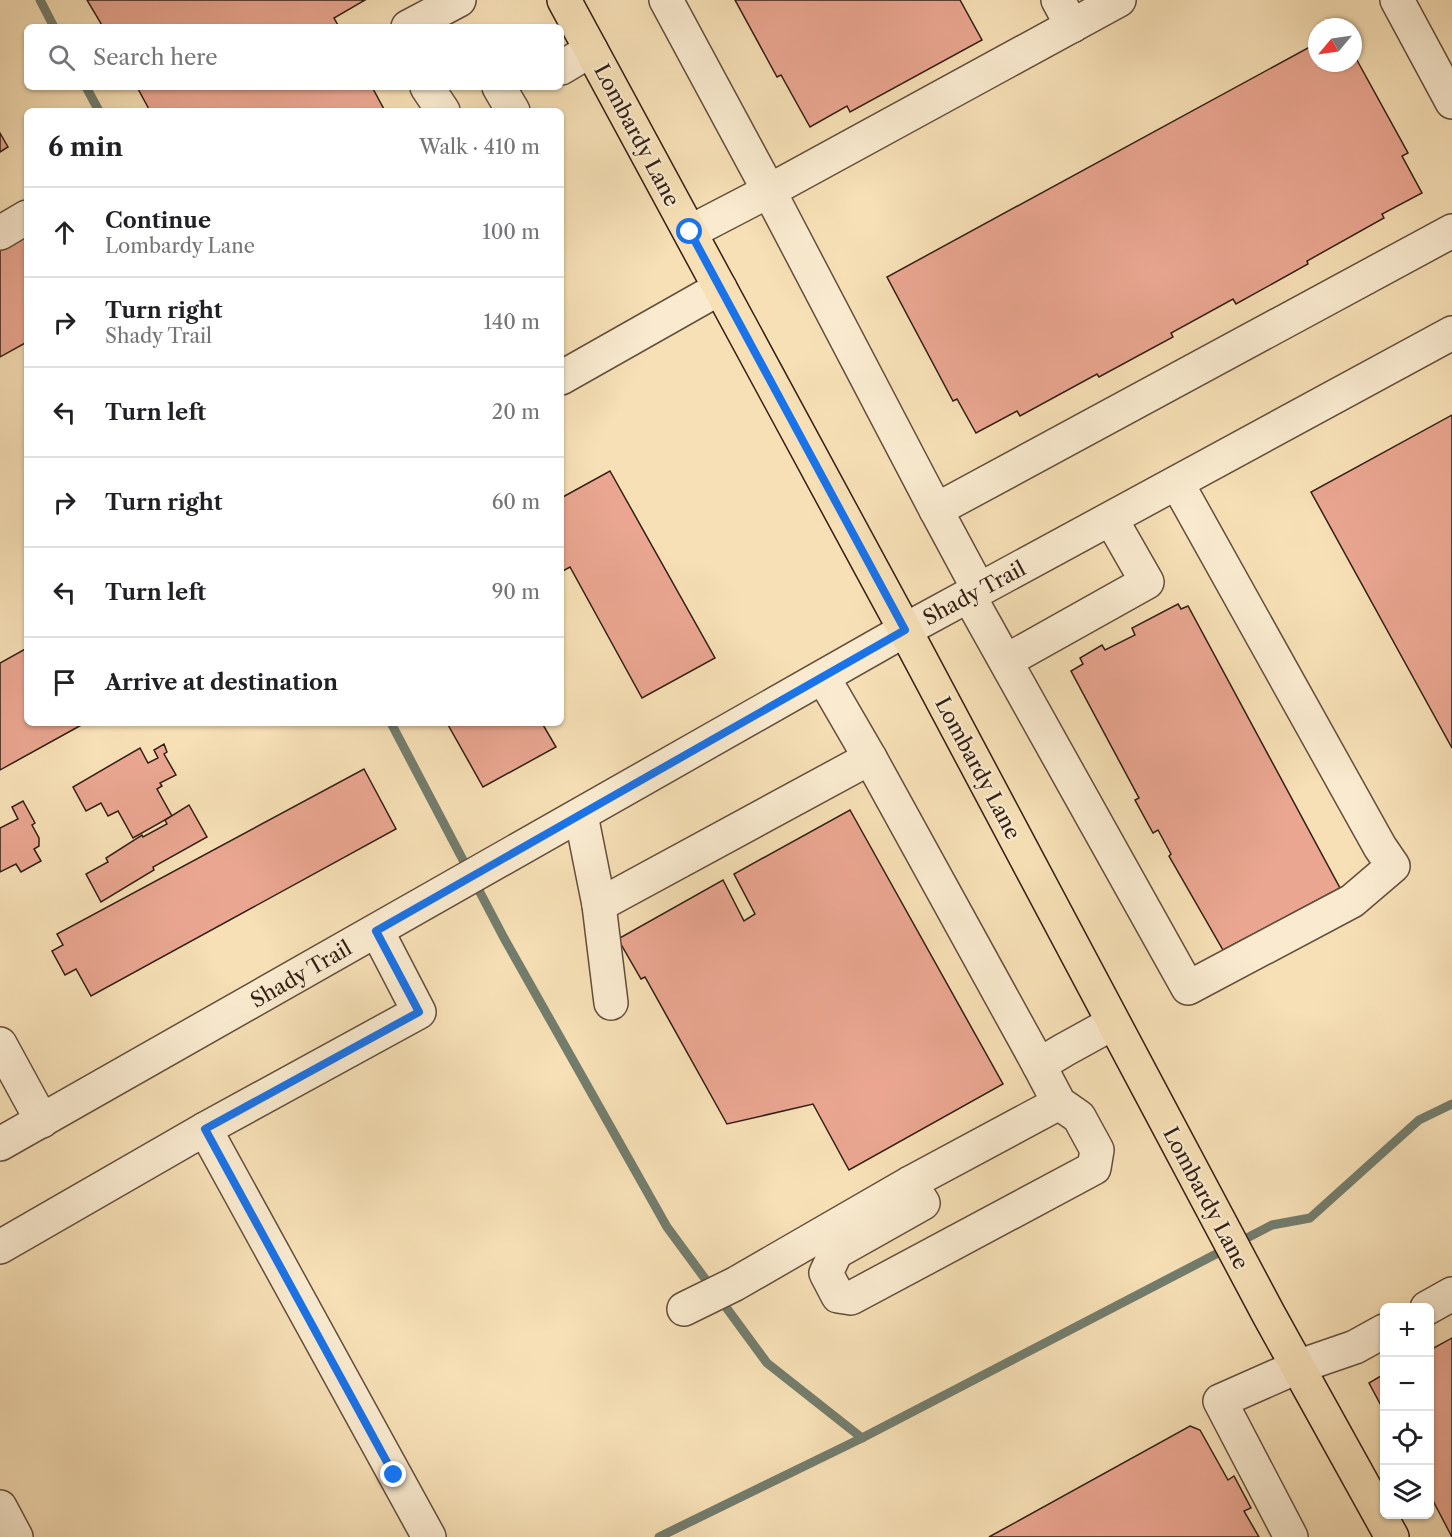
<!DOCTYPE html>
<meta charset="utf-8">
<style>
:root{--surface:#fff;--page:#f6f6f6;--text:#202124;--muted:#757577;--line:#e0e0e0}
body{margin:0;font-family:"Libre Caslon Text",serif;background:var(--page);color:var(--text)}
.controls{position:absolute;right:18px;bottom:18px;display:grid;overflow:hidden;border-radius:9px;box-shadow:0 2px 4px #0004}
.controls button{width:54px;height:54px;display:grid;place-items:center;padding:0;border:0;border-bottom:2px solid var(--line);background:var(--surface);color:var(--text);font:30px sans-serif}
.compass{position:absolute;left:1308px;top:18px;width:54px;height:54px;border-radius:50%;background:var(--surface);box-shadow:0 2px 4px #0004;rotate:241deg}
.stop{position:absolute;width:18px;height:18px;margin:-14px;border:4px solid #1a73e8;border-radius:50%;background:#fff}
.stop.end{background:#1a73e8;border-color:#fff;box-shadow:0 2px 6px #0008}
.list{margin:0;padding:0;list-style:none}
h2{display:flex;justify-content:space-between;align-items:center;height:78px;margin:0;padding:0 24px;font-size:26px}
h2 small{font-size:20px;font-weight:400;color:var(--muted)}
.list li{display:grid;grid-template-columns:39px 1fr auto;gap:18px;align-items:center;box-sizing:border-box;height:90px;padding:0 24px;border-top:2px solid var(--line)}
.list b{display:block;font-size:22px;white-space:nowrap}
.list p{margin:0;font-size:20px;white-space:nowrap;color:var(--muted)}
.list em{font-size:20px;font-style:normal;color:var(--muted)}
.icon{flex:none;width:33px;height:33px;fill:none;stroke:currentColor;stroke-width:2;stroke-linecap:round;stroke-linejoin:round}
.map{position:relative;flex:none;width:1452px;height:1537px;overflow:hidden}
.search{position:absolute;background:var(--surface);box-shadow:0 2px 4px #0004;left:24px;top:24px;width:540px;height:66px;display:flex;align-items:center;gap:15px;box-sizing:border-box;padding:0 21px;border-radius:9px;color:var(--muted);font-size:22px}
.panel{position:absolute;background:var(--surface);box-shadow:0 2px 4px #0004;left:24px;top:108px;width:540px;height:618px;border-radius:9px}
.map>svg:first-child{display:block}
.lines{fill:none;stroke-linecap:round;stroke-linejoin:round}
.stream{stroke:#737d6d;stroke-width:9}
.building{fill:#eaa691;stroke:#321e14;stroke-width:1.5}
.minor-casing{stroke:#634e3c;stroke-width:36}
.major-casing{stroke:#321e14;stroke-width:36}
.minor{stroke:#faebd0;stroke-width:33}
.major{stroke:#f7e0b6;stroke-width:33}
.route{stroke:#1a73e8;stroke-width:8}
.labels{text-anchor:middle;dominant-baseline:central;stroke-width:4.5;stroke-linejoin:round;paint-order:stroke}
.street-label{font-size:21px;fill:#321e14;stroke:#faebd0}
</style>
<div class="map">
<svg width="1452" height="1537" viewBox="0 0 1452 1537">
<rect width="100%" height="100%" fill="#f7e0b6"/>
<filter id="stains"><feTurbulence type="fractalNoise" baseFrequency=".00333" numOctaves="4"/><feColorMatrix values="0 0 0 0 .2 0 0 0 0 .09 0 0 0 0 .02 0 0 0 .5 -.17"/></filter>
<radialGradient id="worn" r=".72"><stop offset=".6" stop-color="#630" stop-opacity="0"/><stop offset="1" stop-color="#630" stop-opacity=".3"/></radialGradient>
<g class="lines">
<!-- stream -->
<g class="stream">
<path d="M40 0 54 27"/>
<path d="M86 87 99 111"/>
<path d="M391 723 504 938 667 1227 767 1363 862 1438"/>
<path d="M659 1537 862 1438 1272 1225 1310 1218 1419 1120 1452 1104"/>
</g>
</g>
<!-- building -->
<g class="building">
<path d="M87 0H365L334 18 339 27H103Z"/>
<path d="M735 0H960L982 40 850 112 847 106 810 127 781 75 777 77Z"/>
<path d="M1317 43V63H1353V53L1408 153 1402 156 1422 193 1382 214 1384 218 1307 261 1308 264 1236 304 1233 299 1171 333 1173 337 1099 377 1097 374 1020 416 1017 411 976 433 957 399 953 401 887 277Z"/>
<path d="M137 87H372L385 111H150Z"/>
<path d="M0 133 8 147 0 152Z"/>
<path d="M27 232V342L0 357V247Z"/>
<path d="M1452 415V748L1311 492Z"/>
<path d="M610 471 715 658 642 698 570 567 561 572V498Z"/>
<path d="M1178 604 1181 609 1188 606 1340 888 1223 950 1169 856 1171 854 1158 830 1153 833 1135 800 1139 798 1071 671 1083 664 1080 658 1102 645 1105 650 1135 635 1132 628Z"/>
<path d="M27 648V723H85L0 770V663Z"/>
<path d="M447 723H542L556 747 483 787Z"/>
<path d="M164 744 167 752 164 754 176 775 160 783 162 786 157 789 172 816 133 838 118 811 108 816 101 803 86 811 73 787 140 748 148 763 158 758 154 750Z"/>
<path d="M364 769 396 829 91 996 76 969 65 975 52 951 63 945 57 934Z"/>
<path d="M23 801 35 823 32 825 39 838V846L34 849 41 861 21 872 16 864 0 872V828L18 819 12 807Z"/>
<path d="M189 805 207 837 153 867 154 870 101 902 86 874 108 862 106 858 142 835 143 837 167 824 165 820Z"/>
<path d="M850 810 1003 1084 849 1170 813 1104 727 1124 645 977 641 979 618 939 723 880 744 921 755 914 734 874Z"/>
<path d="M1452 1338V1537L1430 1495V1350Z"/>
<path d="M1384 1374V1411L1369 1383Z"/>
<path d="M1190 1426 1200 1430 1228 1480 1234 1476 1251 1508 1244 1511 1259 1537H989Z"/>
</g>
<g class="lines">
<defs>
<g id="minor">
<path d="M666 0 769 191 690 232"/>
<path d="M1058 0 1072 26"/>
<path d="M1119 0 769 191 936 510 1452 231"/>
<path d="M1397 0 1452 102"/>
<path d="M408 27 459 0"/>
<path d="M561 68 591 50"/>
<path d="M427 87 443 111"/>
<path d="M499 87 513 111"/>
<path d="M0 233 27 217"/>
<path d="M561 378 720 288"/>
<path d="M936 510 979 590"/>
<path d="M969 596 1188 988 1352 901 1393 866 1380 847 1177 483"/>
<path d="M1006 661 1147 582 1111 519"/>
<path d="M823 677 870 758 1039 1065 1059 1103 1079 1117 1097 1150 1094 1168 851 1298 838 1296 826 1273 836 1252 923 1203 910 1183 1059 1103"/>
<path d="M581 815 599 905"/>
<path d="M611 1003 599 905 870 758"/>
<path d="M0 1044 42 1121"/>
<path d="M1039 1065 1064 1050 1113 1023"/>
<path d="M205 1129 419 1012 377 931"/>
<path d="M0 1144 905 630 1452 333"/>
<path d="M0 1247 205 1129 429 1537"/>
<path d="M1427 1308 1452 1294"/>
<path d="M684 1309 735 1284 910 1183"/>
<path d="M0 1507 16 1537"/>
<path d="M1291 1537 1220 1401 1297 1367 1355 1347 1384 1331"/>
</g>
<path id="major" d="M564 0 905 630 1269 1315 1392 1537"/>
</defs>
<!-- minor casing -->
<use href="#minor" class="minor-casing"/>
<!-- major casing -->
<use href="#major" class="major-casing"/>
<!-- minor -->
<use href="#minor" class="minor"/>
<!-- major -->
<use href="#major" class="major"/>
</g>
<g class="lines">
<!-- route -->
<path class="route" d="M394 1475 205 1129 419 1012 376 931 905 630 690 232"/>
</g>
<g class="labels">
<!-- street labels -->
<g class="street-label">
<text transform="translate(637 135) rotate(62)">Lombardy Lane</text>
<text transform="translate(974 593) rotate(-28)">Shady Trail</text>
<text transform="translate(978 768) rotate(62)">Lombardy Lane</text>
<text transform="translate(301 974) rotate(-30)">Shady Trail</text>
<text transform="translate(1206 1198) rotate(62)">Lombardy Lane</text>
</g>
</g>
<rect width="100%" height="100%" filter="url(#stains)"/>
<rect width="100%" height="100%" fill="url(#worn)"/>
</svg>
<div class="controls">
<button>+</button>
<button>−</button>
<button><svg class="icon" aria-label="locate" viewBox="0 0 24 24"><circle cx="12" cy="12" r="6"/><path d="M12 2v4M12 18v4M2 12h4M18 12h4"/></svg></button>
<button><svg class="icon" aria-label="layers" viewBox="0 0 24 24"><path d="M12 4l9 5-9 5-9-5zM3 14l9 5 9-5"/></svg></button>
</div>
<svg class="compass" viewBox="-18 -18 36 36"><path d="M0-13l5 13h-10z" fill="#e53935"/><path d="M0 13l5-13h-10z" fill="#757577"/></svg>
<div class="stop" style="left:690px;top:232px"></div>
<div class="stop end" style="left:394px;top:1475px"></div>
<div class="search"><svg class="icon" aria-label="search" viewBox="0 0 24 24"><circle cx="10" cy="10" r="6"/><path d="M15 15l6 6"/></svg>Search here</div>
<section class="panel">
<h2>6 min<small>Walk · 410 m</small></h2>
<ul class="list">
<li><svg class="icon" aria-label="ahead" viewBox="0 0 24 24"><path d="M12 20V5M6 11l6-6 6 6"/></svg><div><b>Continue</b><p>Lombardy Lane</p></div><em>100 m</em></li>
<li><svg class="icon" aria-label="right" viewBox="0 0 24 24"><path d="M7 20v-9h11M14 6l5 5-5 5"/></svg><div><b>Turn right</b><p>Shady Trail</p></div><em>140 m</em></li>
<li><svg class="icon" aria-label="left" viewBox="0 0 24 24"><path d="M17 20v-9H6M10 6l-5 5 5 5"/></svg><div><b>Turn left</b></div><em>20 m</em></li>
<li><svg class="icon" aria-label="right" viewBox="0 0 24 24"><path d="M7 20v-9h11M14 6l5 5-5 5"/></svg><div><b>Turn right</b></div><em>60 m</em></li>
<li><svg class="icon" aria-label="left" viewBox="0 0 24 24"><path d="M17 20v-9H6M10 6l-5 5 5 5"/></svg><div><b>Turn left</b></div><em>90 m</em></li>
<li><svg class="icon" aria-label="arrive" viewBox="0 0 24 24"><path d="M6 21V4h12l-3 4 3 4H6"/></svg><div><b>Arrive at destination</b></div></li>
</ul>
</section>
</div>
